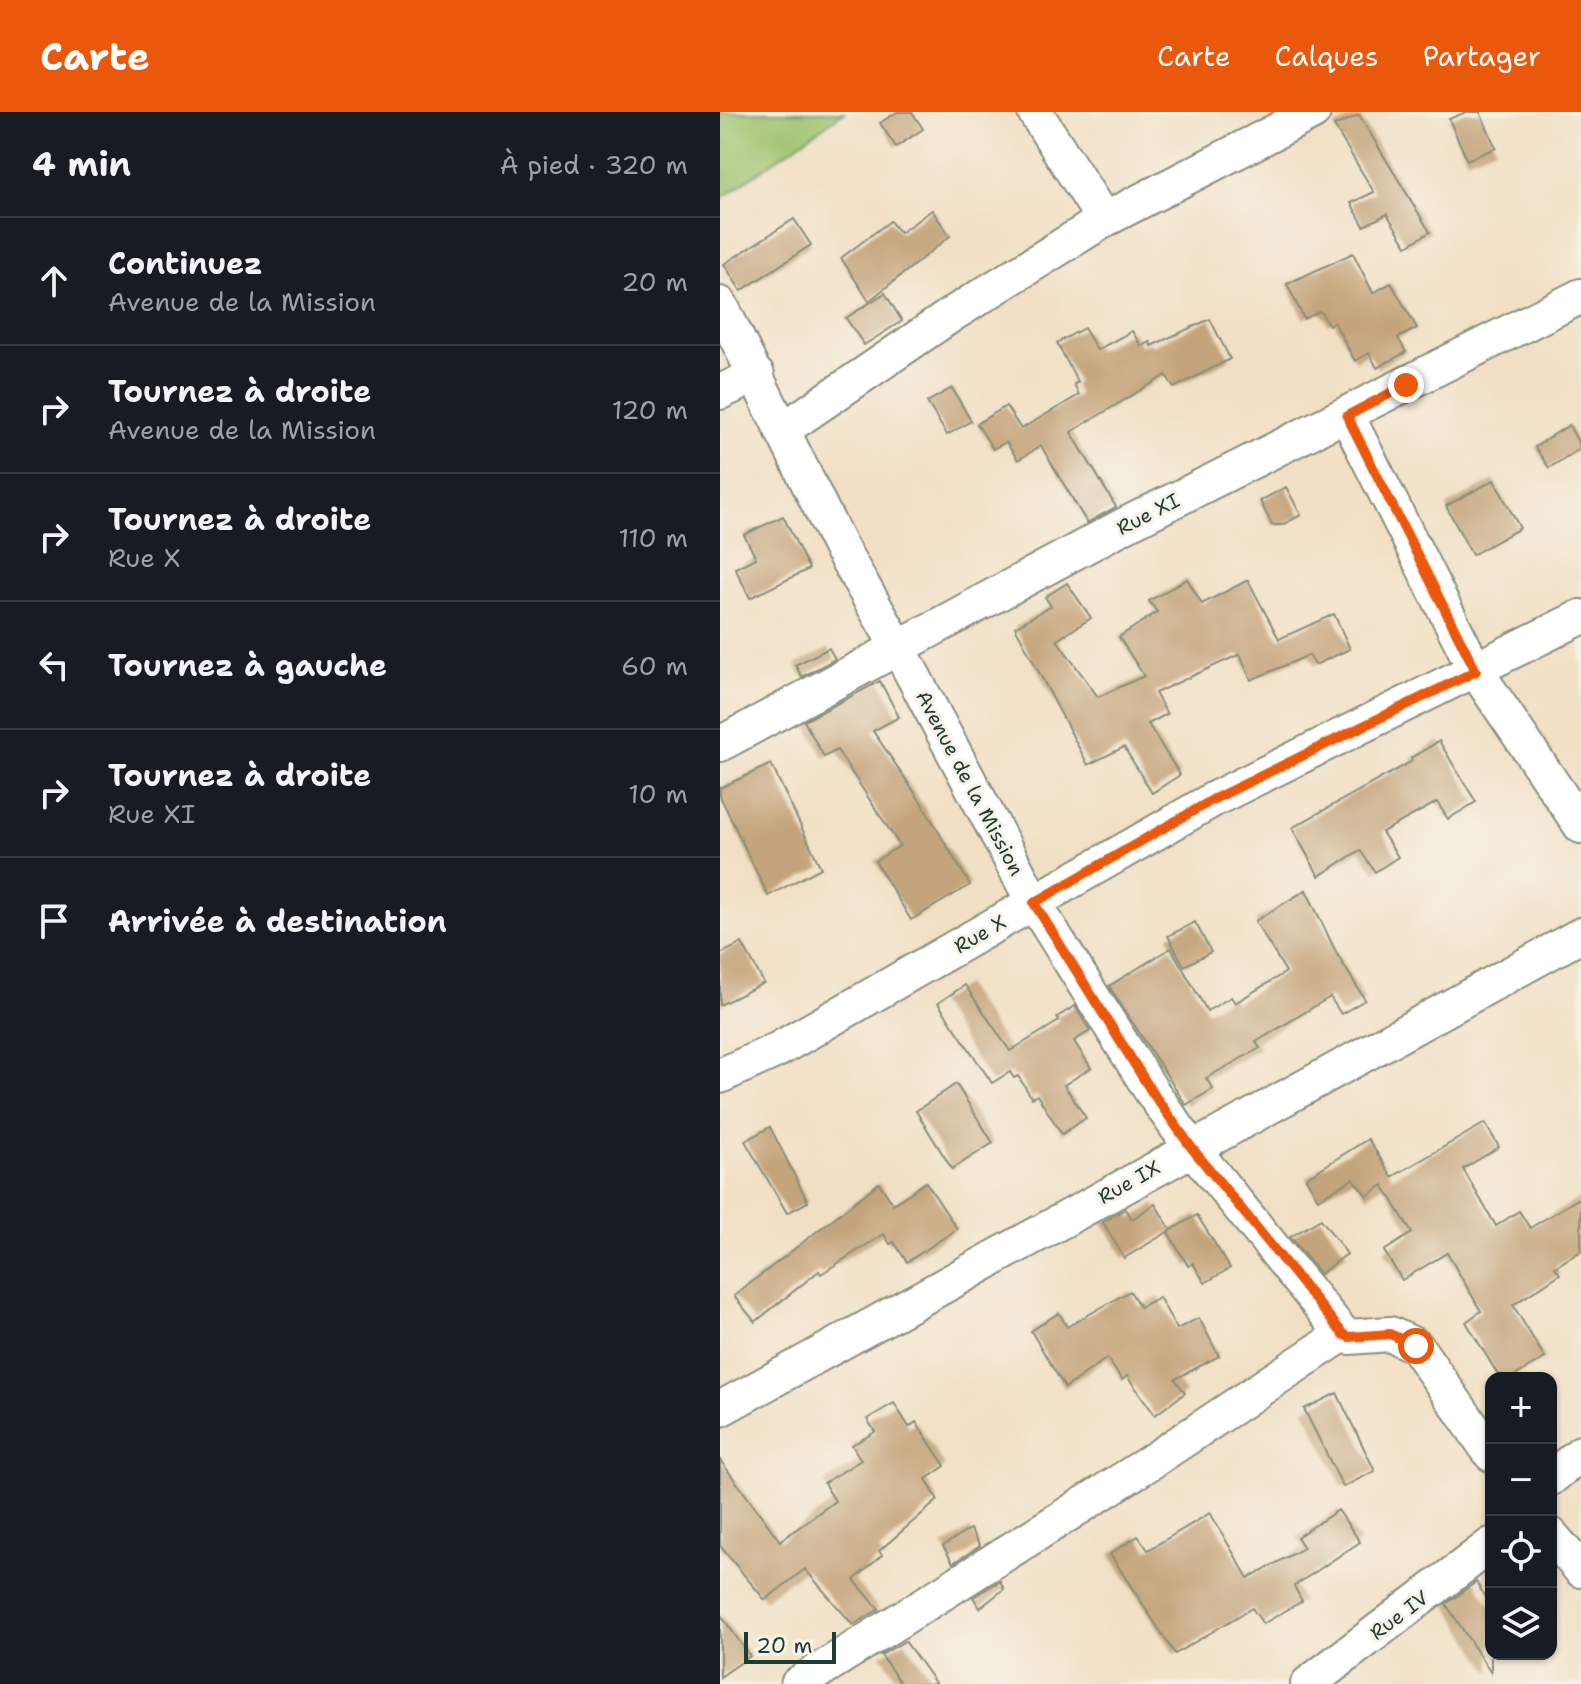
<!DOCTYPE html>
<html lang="fr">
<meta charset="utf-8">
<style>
:root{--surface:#171b24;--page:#242831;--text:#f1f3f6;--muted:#9ea1a6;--line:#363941;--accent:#ea580c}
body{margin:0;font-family:"Shantell Sans",sans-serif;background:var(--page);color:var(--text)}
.controls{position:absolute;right:24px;bottom:24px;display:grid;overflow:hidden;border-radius:16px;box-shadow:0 2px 6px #0004}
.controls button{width:72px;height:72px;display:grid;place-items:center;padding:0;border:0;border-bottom:2px solid var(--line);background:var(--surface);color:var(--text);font:40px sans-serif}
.scale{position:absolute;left:24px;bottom:20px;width:92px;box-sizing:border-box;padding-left:8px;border:4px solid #1f3d34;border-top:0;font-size:22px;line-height:28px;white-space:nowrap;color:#1f3d34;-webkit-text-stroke:6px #f7f3e8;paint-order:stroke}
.stop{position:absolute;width:24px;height:24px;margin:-18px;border:6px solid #ea580c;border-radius:50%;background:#fff}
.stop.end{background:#ea580c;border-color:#fff;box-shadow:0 2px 8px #0008}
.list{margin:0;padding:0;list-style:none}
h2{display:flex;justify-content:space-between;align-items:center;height:104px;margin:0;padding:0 32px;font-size:34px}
h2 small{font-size:26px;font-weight:400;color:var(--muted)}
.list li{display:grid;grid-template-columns:52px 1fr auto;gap:24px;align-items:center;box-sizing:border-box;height:128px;padding:0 32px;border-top:2px solid var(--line)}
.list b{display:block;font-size:30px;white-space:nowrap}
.list p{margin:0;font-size:26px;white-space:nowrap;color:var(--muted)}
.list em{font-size:26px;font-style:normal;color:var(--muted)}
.icon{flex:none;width:44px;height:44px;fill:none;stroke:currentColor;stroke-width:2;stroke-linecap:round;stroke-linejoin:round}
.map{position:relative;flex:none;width:861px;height:1572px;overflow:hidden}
header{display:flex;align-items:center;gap:48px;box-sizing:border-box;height:112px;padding:0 40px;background:var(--accent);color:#fff}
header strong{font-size:38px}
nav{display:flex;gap:44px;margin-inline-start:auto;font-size:28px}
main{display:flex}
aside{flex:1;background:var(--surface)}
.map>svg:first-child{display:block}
.green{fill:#9dc16b;stroke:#5e7f50;stroke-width:2}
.building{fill:#c4a47a}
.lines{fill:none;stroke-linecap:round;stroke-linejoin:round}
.street-casing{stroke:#888e7c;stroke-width:38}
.street{stroke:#fff;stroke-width:34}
.route{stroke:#ea580c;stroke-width:10}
.labels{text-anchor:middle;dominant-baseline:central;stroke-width:6;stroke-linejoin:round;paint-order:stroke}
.street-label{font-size:20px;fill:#1f3d34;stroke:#f7f3e8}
</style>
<header>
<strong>Carte</strong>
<nav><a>Carte</a><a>Calques</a><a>Partager</a></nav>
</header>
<main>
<aside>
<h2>4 min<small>À pied · 320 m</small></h2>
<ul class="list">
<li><svg class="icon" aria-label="ahead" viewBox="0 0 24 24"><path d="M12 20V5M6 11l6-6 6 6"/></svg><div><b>Continuez</b><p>Avenue de la Mission</p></div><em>20 m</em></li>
<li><svg class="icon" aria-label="right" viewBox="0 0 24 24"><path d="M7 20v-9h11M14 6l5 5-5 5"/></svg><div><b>Tournez à droite</b><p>Avenue de la Mission</p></div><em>120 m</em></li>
<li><svg class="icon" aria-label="right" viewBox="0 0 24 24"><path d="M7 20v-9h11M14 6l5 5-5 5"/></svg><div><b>Tournez à droite</b><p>Rue X</p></div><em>110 m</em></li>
<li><svg class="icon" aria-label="left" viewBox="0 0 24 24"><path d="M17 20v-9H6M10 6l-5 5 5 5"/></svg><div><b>Tournez à gauche</b></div><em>60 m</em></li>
<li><svg class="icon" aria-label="right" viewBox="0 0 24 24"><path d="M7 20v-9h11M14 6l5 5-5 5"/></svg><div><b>Tournez à droite</b><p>Rue XI</p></div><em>10 m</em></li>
<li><svg class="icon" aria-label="arrive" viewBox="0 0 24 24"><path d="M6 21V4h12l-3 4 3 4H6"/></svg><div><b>Arrivée à destination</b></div></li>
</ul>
</aside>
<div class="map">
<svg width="861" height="1572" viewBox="0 0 861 1572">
<rect width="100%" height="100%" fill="#f7f3e8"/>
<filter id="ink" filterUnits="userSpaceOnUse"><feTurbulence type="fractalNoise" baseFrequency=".0125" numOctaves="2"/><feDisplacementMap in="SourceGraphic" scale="16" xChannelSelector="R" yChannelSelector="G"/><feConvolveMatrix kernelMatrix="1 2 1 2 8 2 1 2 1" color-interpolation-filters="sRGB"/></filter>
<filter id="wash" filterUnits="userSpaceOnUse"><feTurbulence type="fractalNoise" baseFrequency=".006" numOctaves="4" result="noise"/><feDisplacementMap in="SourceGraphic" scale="32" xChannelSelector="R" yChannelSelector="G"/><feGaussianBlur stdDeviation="1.8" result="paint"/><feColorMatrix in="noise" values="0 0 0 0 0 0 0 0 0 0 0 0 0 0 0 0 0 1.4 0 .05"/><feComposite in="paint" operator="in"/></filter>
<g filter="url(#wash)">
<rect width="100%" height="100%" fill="#f1e0c4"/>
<!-- green -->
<path class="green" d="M0 0H124L0 87Z"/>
<g id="blocks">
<!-- building -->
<g class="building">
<path d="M177 0H192L203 17 176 35 160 11Z"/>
<path d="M746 0H760L776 36 747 48 729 7Z"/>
<path d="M639 3 710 120 687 134 667 102 644 114 631 91 654 80 614 14Z"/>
<path d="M212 98 230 124 149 189 121 146 170 109 180 121Z"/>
<path d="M74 107 91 133 21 179 4 152Z"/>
<path d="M633 141 653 181 671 171 697 216 678 226 686 240 657 256 649 241 635 249 614 210 609 213 600 199 584 207 567 172Z"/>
<path d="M165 181 182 209 144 233 126 206Z"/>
<path d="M490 207 510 247 454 276 446 263 351 320 396 395 367 411 321 334 298 348 286 330 273 337 257 312 286 294 301 317 359 283 354 272 358 270 337 231 364 216 377 238 412 219 421 234 430 230 431 234Z"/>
<path d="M232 276 251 309 227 323 207 290Z"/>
<path d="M849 313 861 336 829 356 815 335Z"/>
<path d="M774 368 800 416 752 443 726 394Z"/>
<path d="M566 375 581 403 562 413H552L540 389Z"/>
<path d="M63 404 89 457 30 486 15 456 36 446 24 423Z"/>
<path d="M467 467 482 492 528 468 559 527 614 502 630 537 595 553 589 543 531 568 520 542 435 581 447 602 428 612 460 663 432 681 404 635 368 653 295 515 331 494 325 485 347 471 371 506 337 528 378 585 424 564 399 525 437 500 429 489Z"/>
<path d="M109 536 115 547 82 565 75 553Z"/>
<path d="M160 569 179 605 153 619 201 690 250 773 191 808 155 749 180 734 117 638 104 645 84 609Z"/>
<path d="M719 629 756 690 728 707 717 690 662 720 678 745 655 760 640 738 599 764 572 716 692 649 691 646Z"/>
<path d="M51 652 101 756 48 784 0 684V676Z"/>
<path d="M586 778 617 842 645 888 621 902 610 885 536 930 540 936 486 966 493 977 466 993 389 874 451 836 487 899 511 885 515 891 566 860 535 809Z"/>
<path d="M475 810 491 840 464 854 448 824Z"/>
<path d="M22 831 44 871 0 893V842Z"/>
<path d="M245 873 290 939 339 909 337 905 355 894 370 919 354 929 371 956 344 973 366 1006 342 1022 317 983 312 986 298 964 294 966 290 960 272 971 218 891Z"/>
<path d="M236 972 273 1031 232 1057 196 999Z"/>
<path d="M765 1011 779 1035 743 1057 776 1114 799 1099 810 1116 861 1085V1139L835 1155 840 1162 793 1193 825 1246 791 1266H780L746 1210 761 1199 727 1141 682 1168 664 1139 692 1121 663 1073 647 1084 633 1067 598 1087 586 1066 648 1027 672 1065Z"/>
<path d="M50 1015 88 1090 67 1101 25 1029Z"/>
<path d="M206 1070 237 1117 187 1150 174 1130 170 1132 164 1122 101 1162 99 1159 35 1210 14 1184 159 1071 173 1092Z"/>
<path d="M435 1092 451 1118 404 1146 383 1110 405 1097 412 1107Z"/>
<path d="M477 1103 510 1156 485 1171 473 1151 468 1154 448 1120Z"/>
<path d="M601 1107 627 1142 600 1162 570 1125Z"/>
<path d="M410 1179 420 1195 439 1185 457 1217 479 1206 499 1244 455 1267 465 1281 435 1303 407 1264 402 1268 387 1246 345 1276 311 1219 339 1201 347 1215Z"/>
<path d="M617 1281 655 1359 623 1375 584 1297Z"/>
<path d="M174 1291 189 1315 196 1310 225 1354 206 1367 218 1388 159 1439 162 1443 134 1468 159 1497 133 1513 85 1457 45 1488 0 1434V1348L60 1429 115 1389 104 1371 141 1348 132 1333 155 1320 147 1307Z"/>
<path d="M618 1398 640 1430 574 1474 582 1489 543 1512 532 1496 455 1542 390 1442 418 1424 428 1438 490 1401 528 1466 584 1436 577 1425Z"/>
<path d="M250 1417 260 1434 233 1451 223 1434Z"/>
<path d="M280 1469 284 1477 260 1496 253 1485Z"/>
<path d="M756 1470 771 1494V1561L726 1492Z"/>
<path d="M0 1502 30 1544 0 1565Z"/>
<path d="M185 1529 216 1572H181L161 1543Z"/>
</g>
</g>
</g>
<g filter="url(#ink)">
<use href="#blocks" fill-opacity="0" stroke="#888e7c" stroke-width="2"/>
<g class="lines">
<defs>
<g id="street">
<path d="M315 0 384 108"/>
<path d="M0 192 119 433 179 537 314 791 432 980 471 1035 623 1222 629 1225 670 1222 696 1234 771 1342"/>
<path d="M0 280 37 263"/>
<path d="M627 304 756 559 861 714"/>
<path d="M64 317 234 201 384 108 593 0"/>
<path d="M0 632 401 415 861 184"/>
<path d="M0 964 57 938 494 687 861 505"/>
<path d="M0 1297 861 823"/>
<path d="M831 1366 861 1341"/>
<path d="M831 1423 861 1458"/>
<path d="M78 1572 426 1353 623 1222"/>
<path d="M588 1572 771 1433"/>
</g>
</defs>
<!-- street casing -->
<use href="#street" class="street-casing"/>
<!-- street -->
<use href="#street" class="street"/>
</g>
</g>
<g class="lines" filter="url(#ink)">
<!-- route -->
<path class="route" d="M686 273 627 304 756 559 494 687 314 791 432 980 471 1035 623 1222 629 1225 670 1222 696 1234"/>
</g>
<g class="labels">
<!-- street labels -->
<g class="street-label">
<text transform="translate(428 402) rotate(-27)">Rue XI</text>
<text transform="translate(250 671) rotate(62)">Avenue de la Mission</text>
<text transform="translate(260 822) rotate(-30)">Rue X</text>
<text transform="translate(409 1070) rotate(-29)">Rue IX</text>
<text transform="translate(679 1503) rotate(-37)">Rue IV</text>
</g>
</g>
</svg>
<div class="controls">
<button>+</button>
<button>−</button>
<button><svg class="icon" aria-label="locate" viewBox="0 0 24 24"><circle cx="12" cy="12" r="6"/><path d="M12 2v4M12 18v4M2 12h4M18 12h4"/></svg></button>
<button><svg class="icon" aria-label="layers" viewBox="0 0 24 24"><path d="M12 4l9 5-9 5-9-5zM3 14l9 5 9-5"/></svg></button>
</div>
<div class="scale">20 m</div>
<div class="stop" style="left:696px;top:1234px"></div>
<div class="stop end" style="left:686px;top:273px"></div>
</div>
</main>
